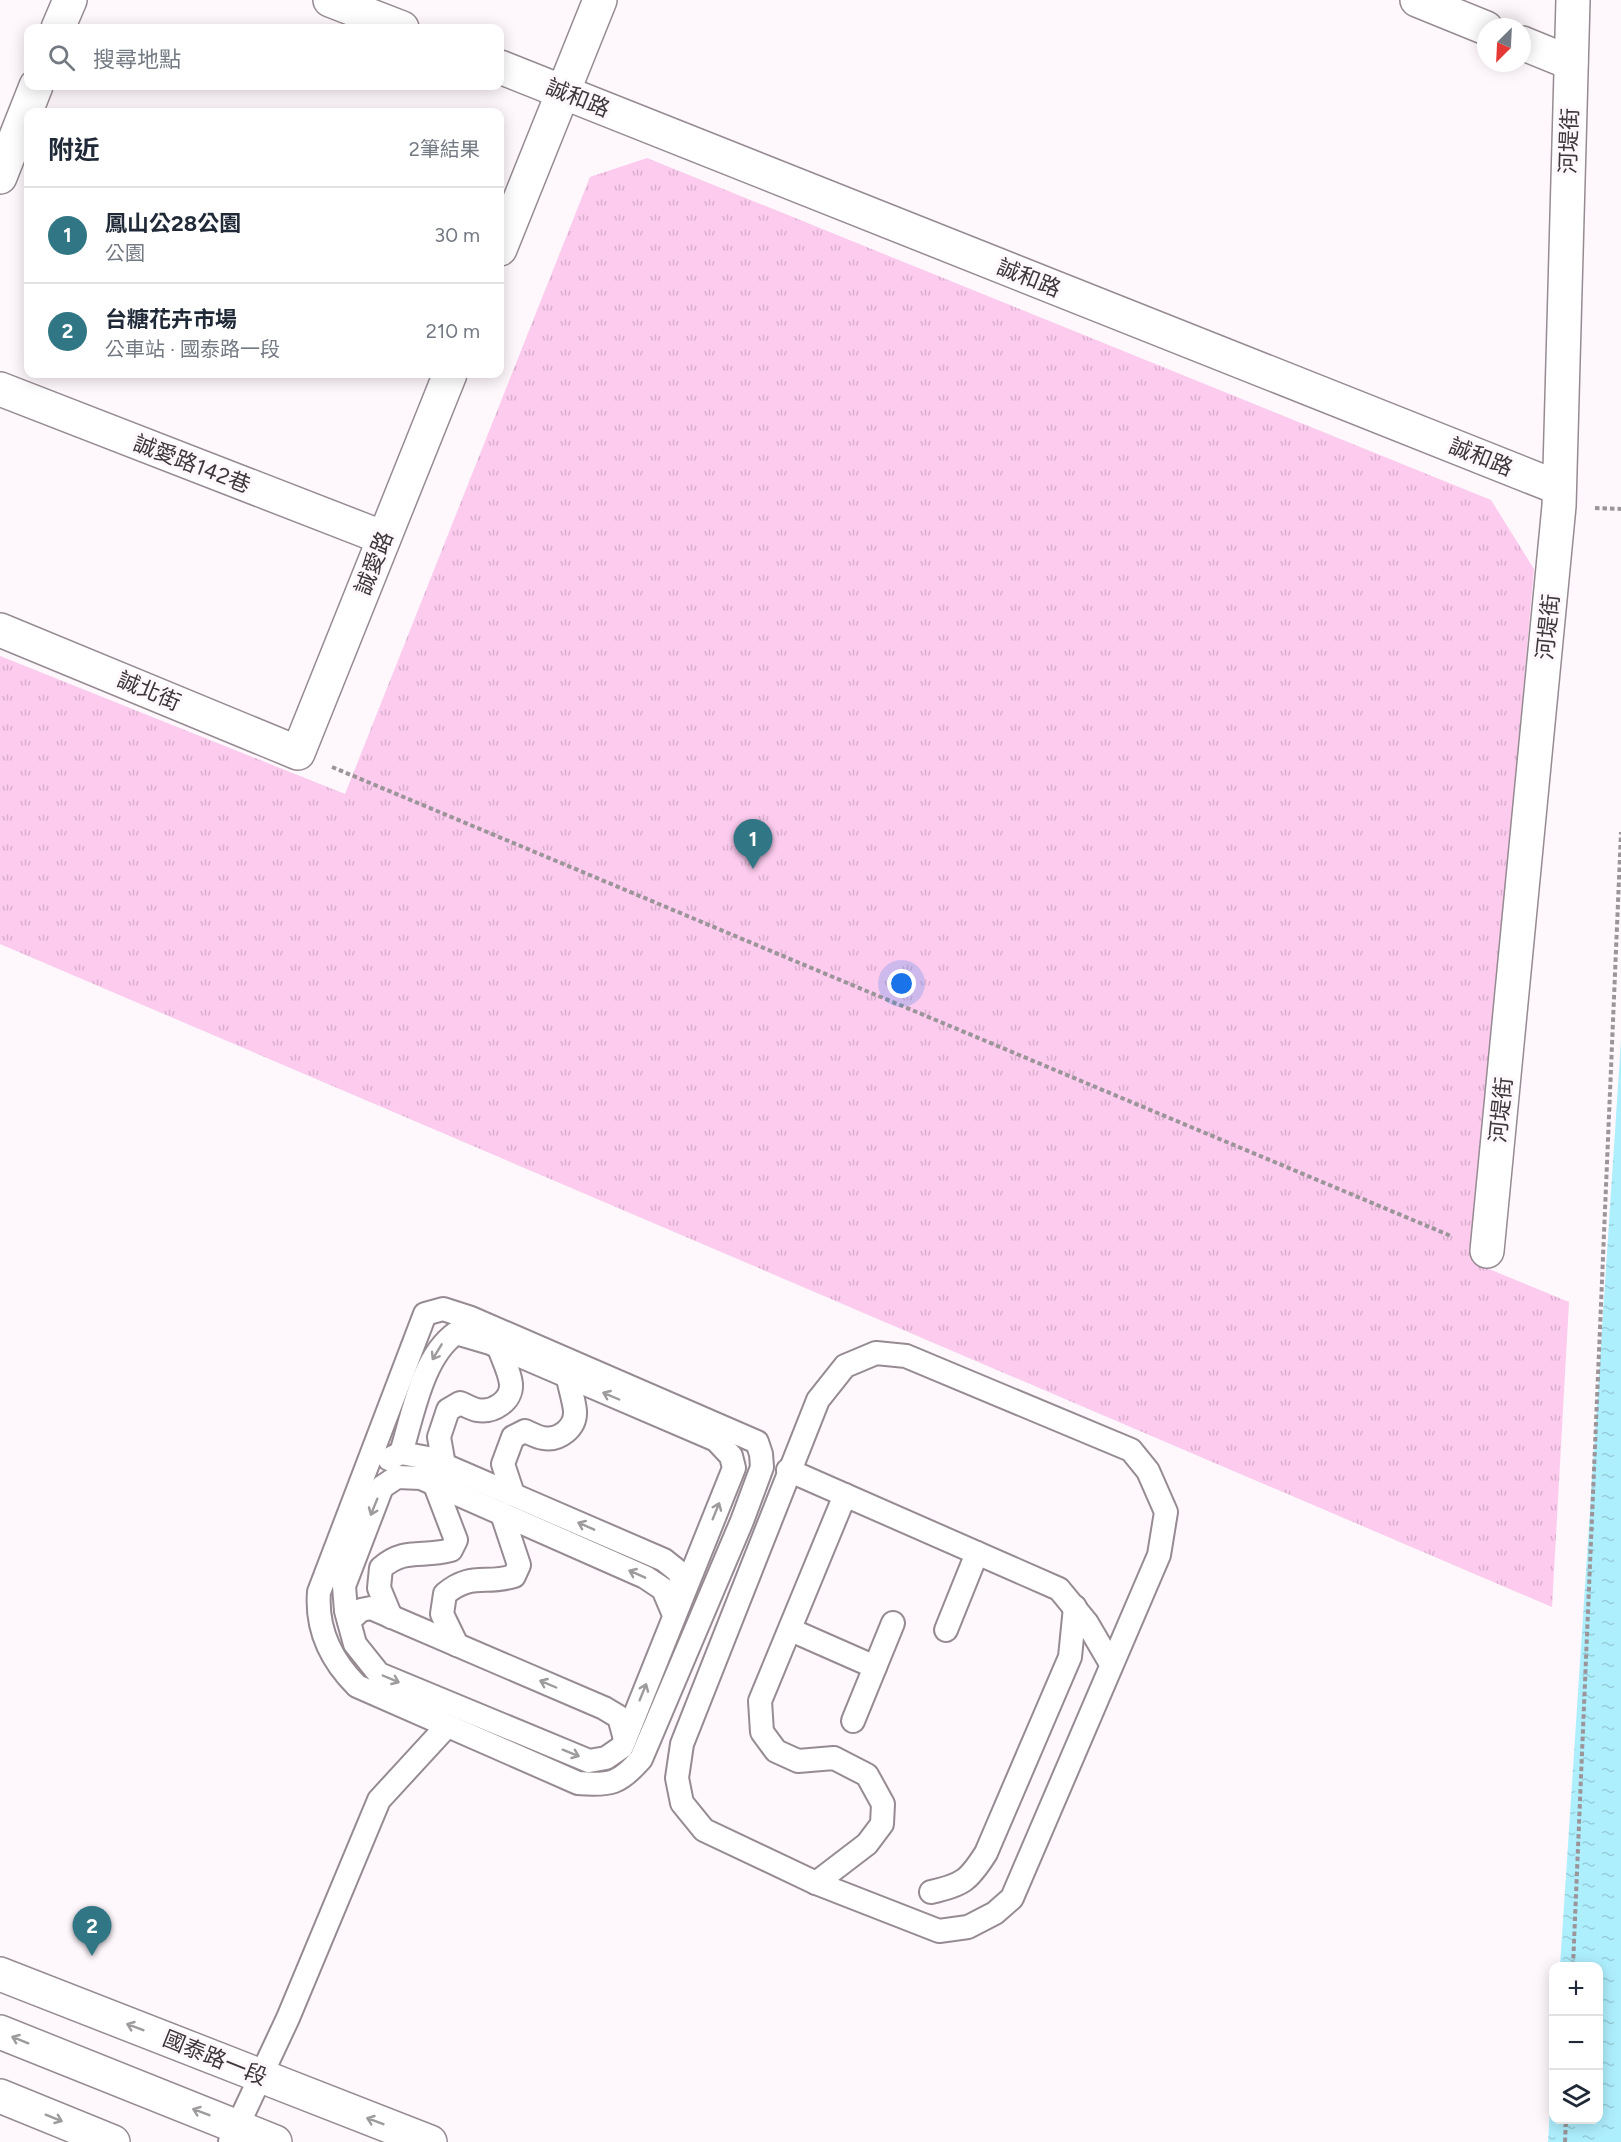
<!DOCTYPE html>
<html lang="zh-TW">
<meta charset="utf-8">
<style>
:root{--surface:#fff;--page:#f6f6f7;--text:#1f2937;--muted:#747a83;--line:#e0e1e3;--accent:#317684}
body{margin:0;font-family:Figtree,"Noto Sans TC",sans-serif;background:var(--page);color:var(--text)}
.controls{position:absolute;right:18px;bottom:18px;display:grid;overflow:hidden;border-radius:12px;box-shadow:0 3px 15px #0003}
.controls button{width:54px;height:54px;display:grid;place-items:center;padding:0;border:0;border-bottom:2px solid var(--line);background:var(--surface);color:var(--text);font:30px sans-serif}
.compass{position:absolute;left:1477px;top:18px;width:54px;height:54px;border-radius:50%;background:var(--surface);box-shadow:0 3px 15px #0003;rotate:204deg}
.you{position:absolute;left:902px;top:984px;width:21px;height:21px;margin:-15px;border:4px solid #fff;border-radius:50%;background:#1a73e8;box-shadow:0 0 0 9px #1a73e833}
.badge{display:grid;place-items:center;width:39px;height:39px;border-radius:50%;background:var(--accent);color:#fff;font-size:20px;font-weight:700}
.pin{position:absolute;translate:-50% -50px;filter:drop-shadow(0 2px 3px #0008)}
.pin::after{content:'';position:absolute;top:32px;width:21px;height:18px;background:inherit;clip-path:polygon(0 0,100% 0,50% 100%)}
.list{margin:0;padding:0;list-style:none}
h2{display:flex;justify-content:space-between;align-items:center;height:78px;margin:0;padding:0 24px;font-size:26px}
h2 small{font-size:20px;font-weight:400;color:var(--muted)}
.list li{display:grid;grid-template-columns:39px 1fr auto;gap:18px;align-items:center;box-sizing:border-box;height:96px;padding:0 24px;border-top:2px solid var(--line)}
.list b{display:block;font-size:22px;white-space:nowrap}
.list p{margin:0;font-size:20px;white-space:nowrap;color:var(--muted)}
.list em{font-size:20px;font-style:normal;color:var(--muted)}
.icon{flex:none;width:33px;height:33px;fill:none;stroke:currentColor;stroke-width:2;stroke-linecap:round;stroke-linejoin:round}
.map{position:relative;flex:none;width:1621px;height:2142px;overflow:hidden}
.search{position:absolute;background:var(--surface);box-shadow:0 3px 15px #0003;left:24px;top:24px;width:480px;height:66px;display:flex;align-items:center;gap:15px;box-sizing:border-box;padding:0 21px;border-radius:12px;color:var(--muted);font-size:22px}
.panel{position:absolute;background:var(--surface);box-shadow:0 3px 15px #0003;left:24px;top:108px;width:480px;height:270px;border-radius:12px}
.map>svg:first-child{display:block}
.park{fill:url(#park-tufts)}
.water{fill:url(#water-ripples)}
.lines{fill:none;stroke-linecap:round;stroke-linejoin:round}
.service-casing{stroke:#968b92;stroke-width:26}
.minor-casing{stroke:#968b92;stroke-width:36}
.tertiary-casing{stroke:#968b92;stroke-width:36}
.path{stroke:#9b9599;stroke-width:4;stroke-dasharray:4.5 3;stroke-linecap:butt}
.service{stroke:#fff;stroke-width:22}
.minor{stroke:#fff;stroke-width:33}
.tertiary{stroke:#fff;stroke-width:33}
.oneway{stroke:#9d9b9c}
.labels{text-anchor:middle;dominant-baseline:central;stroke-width:6;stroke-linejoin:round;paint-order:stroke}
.street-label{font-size:22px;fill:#3b373a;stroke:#fef7fc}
</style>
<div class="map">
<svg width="1621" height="2142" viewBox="0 0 1621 2142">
<defs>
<pattern id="park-tufts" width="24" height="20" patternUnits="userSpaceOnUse" patternTransform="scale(1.5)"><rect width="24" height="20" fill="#fccbee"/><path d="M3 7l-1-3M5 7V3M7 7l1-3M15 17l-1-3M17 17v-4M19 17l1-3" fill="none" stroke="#d9afcd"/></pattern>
<pattern id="water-ripples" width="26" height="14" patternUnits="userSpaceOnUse" patternTransform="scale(1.5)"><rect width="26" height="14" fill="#aeeffe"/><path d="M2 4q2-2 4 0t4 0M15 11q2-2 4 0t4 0" fill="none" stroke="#97ceda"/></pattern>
</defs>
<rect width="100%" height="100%" fill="#fef7fc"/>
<!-- park -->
<path class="park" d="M647 158 1491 500 1534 569 1472 1262 1569 1302 1552 1607 0 944V656L345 794 590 177Z"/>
<!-- water -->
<path class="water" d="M1621 1040V2142H1548L1553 2059 1554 2120H1598V1966H1560Z"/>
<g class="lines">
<defs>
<g id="service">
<path d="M443 1309 471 1318 757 1442 761 1454 762 1467 742 1521 641 1759C620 1783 611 1786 578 1783L357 1686C331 1660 316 1629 319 1592L425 1314Z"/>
<path d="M876 1353 906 1356 1131 1450 1148 1471 1166 1512 1159 1555 1012 1898 995 1913 968 1927 939 1931 816 1883 704 1830 682 1803 677 1778 682 1744 818 1400 845 1366Z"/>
<path d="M401 1453C413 1415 422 1357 456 1333L490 1343 716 1440 731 1456 734 1468 622 1747 606 1758 589 1761 379 1674 355 1644 346 1611 344 1586 382 1487 397 1477 421 1478 645 1577 663 1589 674 1615"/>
<path d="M389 1459 401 1453 428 1458 664 1560 679 1572 684 1589"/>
<path d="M444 1465 439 1437 448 1410 460 1403C465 1405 472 1409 477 1410 493 1413 512 1401 511 1384 510 1373 503 1359 499 1348"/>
<path d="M788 1470 1059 1589 1087 1623 1111 1664"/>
<path d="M513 1494 503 1464 513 1437 525 1431C530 1433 537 1437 543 1438 559 1441 576 1428 575 1411 574 1400 570 1389 568 1378"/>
<path d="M391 1617 379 1588 381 1568C405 1547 422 1558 451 1550L456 1540 435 1485"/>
<path d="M349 1621 361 1610 371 1608 604 1708 619 1717 625 1739"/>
<path d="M791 1630 875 1667"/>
<path d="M946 1630 977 1553"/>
<path d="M457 1645 442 1614 445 1594C471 1572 485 1585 514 1576L519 1565 502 1514"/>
<path d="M853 1721 893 1623"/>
<path d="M816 1883 867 1844 882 1824 883 1804 867 1775 834 1758 798 1761 776 1751 762 1732 760 1701 845 1495"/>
<path d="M931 1892C963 1885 969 1880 986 1853L1070 1657 1075 1607"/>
<path d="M230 2142 288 2018 379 1800 447 1726"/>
</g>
<g id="minor">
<path d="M330 0 402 28"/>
<path d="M1417 0 1486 28"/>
<path d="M58 28 70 0"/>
<path d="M1522 43 1571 63"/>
<path d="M500 67 1559 488"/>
<path d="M0 177 36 86"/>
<path d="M500 249 600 0"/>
<path d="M0 389 384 538"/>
<path d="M0 630 298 753 450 374"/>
<path d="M1487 1251 1559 506 1573 0"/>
</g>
<g id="tertiary">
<path d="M0 1974 430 2142"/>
<path d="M0 2032 275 2142"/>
<path d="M0 2096 113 2142"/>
</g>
</defs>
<!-- service casing -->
<use href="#service" class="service-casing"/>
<!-- minor casing -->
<use href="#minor" class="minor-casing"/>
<!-- tertiary casing -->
<use href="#tertiary" class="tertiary-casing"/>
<!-- path -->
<g class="path">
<path d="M1595 508 1621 509"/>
<path d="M332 767 1451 1236"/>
<path d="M1573 1966 1621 832"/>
<path d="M1565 2142 1566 2120"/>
</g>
<!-- service -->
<use href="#service" class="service"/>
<!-- minor -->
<use href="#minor" class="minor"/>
<!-- tertiary -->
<use href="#tertiary" class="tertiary"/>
</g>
<!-- one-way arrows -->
<defs><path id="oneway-shaft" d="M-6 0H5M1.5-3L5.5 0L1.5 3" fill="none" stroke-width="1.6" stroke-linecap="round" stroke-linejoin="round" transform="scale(1.5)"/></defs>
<g class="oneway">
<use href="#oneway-shaft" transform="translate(437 1352) rotate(121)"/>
<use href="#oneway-shaft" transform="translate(611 1396) rotate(-157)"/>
<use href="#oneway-shaft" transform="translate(374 1507) rotate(112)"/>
<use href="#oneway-shaft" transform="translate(716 1511) rotate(-68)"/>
<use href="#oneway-shaft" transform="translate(586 1526) rotate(-156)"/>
<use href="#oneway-shaft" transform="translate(637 1574) rotate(-156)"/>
<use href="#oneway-shaft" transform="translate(391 1679) rotate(23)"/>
<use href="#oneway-shaft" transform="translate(548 1684) rotate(-157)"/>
<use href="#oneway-shaft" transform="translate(643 1692) rotate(-68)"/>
<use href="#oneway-shaft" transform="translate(571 1753) rotate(22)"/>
<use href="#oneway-shaft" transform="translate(135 2027) rotate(-159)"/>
<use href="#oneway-shaft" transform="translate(20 2040) rotate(-158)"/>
<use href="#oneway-shaft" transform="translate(201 2112) rotate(-159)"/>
<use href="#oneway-shaft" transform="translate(54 2118) rotate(22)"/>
<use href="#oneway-shaft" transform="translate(375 2121) rotate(-159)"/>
</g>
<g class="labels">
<!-- street labels -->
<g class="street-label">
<text transform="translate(578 98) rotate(22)">誠和路</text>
<text transform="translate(1569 141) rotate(-88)">河堤街</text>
<text transform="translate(1029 278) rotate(22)">誠和路</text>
<text transform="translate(1481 457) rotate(22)">誠和路</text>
<text transform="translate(192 464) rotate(21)">誠愛路142巷</text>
<text transform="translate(374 563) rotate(-68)">誠愛路</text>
<text transform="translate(1548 627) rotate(-84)">河堤街</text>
<text transform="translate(149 691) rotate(23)">誠北街</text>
<text transform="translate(1501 1110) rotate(-84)">河堤街</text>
<text transform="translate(215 2058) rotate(22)">國泰路一段</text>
</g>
</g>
</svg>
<div class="controls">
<button>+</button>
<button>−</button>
<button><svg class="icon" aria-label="layers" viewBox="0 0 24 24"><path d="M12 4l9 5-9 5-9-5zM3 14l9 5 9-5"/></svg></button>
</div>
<svg class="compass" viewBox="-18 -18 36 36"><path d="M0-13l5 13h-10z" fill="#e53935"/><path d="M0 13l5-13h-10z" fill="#747a83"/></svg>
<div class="you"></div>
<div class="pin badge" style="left:753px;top:869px">1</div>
<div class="pin badge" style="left:92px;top:1956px">2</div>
<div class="search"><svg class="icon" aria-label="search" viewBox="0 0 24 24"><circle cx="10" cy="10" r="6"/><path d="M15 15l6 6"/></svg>搜尋地點</div>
<section class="panel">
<h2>附近<small>2筆結果</small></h2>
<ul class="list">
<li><span class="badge">1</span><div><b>鳳山公28公園</b><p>公園</p></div><em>30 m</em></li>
<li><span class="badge">2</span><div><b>台糖花卉市場</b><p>公車站 · 國泰路一段</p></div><em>210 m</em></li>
</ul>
</section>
</div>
